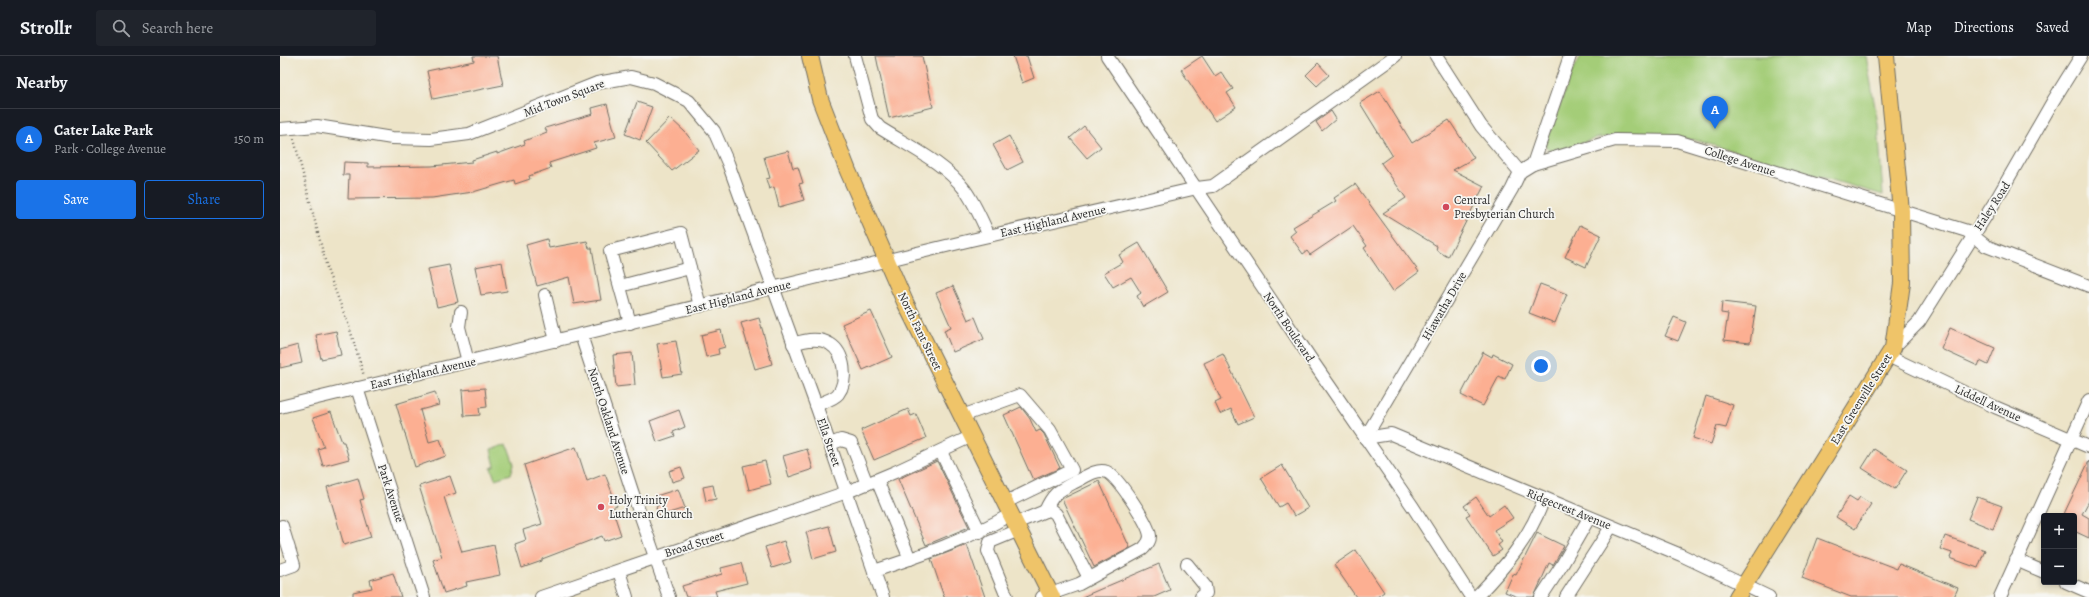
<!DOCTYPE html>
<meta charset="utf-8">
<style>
:root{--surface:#171b24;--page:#20242c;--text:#f1f3f6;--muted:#9ea1a6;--line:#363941;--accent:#1a73e8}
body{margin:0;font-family:Alegreya,serif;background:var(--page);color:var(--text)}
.controls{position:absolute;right:12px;bottom:12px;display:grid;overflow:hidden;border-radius:4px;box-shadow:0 2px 6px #0003}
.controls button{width:36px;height:36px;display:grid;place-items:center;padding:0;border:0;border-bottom:1px solid var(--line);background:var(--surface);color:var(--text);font:20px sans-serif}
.you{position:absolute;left:1261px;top:310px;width:14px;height:14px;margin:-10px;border:3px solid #fff;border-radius:50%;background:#1a73e8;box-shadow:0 0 0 6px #1a73e833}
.badge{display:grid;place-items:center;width:26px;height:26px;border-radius:50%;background:var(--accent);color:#fff;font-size:13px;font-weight:700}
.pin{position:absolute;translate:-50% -33px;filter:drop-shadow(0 1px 2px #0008)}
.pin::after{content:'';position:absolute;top:21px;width:14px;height:12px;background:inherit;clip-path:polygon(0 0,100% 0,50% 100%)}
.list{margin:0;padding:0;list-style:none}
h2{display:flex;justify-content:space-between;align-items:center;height:52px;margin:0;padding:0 16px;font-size:17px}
h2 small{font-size:13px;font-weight:400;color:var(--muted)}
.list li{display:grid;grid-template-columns:26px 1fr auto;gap:12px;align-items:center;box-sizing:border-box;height:60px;padding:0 16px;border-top:1px solid var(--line)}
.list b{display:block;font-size:15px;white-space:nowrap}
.list p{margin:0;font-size:13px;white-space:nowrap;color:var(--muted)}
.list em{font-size:13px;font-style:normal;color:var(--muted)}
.actions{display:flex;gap:8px;padding:12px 16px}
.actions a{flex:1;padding:9px 0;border:1px solid var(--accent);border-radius:4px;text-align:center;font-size:14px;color:var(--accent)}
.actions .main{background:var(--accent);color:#fff}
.icon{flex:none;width:22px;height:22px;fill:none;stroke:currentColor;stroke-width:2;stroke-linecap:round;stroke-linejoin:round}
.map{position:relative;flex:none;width:1809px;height:541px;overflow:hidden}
header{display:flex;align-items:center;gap:24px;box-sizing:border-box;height:56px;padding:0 20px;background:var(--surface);border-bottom:1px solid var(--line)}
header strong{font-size:19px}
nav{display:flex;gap:22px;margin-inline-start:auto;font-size:14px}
.search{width:280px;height:36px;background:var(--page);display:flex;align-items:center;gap:10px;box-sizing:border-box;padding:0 14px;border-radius:4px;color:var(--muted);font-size:15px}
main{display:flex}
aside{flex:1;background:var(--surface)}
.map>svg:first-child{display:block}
.green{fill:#a4cd78;stroke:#687c52}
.building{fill:#fcaf92}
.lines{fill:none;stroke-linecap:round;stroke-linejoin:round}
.minor-casing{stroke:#6f6c62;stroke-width:14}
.major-casing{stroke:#6f6c62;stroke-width:18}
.path{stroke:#6f6c62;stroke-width:2.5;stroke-dasharray:1 3;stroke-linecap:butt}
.minor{stroke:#fff;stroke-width:12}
.major{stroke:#efc469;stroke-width:16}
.poi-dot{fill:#d1495b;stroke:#f6f6f2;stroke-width:1.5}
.labels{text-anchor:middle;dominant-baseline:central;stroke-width:3.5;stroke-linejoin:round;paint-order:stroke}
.street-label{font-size:12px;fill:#2b2b2b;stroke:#f6f6f2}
.poi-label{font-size:12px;fill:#2b2b2b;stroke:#f6f6f2;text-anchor:start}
</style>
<header>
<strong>Strollr</strong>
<div class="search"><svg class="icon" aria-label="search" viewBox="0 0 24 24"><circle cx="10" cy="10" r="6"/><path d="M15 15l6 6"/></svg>Search here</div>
<nav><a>Map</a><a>Directions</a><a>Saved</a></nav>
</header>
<main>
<aside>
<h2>Nearby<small></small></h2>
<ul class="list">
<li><span class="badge">A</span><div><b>Cater Lake Park</b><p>Park · College Avenue</p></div><em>150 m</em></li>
</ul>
<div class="actions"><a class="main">Save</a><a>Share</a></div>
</aside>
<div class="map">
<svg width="1809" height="541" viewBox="0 0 1809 541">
<rect width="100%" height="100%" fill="#f6f6f2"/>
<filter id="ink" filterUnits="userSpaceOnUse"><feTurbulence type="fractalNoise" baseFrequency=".025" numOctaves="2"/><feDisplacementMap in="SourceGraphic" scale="8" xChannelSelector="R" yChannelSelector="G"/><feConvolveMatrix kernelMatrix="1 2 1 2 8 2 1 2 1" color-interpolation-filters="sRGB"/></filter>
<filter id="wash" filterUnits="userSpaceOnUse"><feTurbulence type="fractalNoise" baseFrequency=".012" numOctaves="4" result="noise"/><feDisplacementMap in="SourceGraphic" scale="16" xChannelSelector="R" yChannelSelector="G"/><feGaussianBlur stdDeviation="0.9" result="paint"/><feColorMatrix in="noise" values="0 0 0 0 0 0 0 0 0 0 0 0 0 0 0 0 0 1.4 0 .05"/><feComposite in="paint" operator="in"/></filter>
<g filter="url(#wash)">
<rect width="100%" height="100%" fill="#ede4c8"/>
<!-- green -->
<g class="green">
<path d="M1301 0H1586L1598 68 1603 139 1415 84 1362 78 1317 82 1273 97 1265 90 1291 18Z"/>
<path d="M227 388 234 408 231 418 215 423 211 412 215 410 211 394Z"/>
</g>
<g id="blocks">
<!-- building -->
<g class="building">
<path d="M193 0H217L223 29 153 43 147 15 194 5Z"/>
<path d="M596 0H642L653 51 609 62Z"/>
<path d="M733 0H747L754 22 742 27Z"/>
<path d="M922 0 935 20 941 16 953 33 947 37 956 51 935 65 901 14Z"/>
<path d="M1038 7 1049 19 1037 30 1026 19Z"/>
<path d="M1100 35 1132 87 1169 64 1194 102 1173 114 1204 130 1168 201 1156 194 1157 190 1103 157 1126 142 1101 107 1112 99 1080 47Z"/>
<path d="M357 46 372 51 360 84 345 78Z"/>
<path d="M327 48 336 81 314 87 316 92 269 107 271 112 249 120 250 123 235 128 234 124 193 136 152 142 68 143 69 119H63L64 106 88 107V111L152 110 192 106V104L217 96V98L245 88 244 85 267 76 265 72 313 58 312 52Z"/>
<path d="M1051 55 1056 63 1042 75 1036 66Z"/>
<path d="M390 62 405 76 419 94 392 115 366 87Z"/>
<path d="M804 70 821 91 807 102 790 82Z"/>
<path d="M729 80 743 106 727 114 713 89Z"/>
<path d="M508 95 513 112 518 111 523 127 519 128 524 144 499 151 494 131 489 133 486 123 490 122 484 101Z"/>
<path d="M1075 128 1139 216 1113 235 1084 192 1087 190 1073 170 1030 199 1027 195 1023 198 1010 180 1016 175 1013 171 1056 145 1054 142Z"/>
<path d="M1300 169 1321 179 1306 211 1285 201Z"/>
<path d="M267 183 269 192 307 185 309 192H312L321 244 294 248 289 221 257 230 246 189Z"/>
<path d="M859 187 888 236 863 251 857 240 861 237 851 221 833 231 824 217 843 206 839 199Z"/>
<path d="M222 206 227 235 201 239 195 211Z"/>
<path d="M169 209 178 246 157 251 148 213Z"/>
<path d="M1260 228 1287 238 1275 267 1249 257Z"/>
<path d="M673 230 688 264 695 261 704 283 673 296 664 274 671 271 656 237Z"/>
<path d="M1442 246 1476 250 1470 287 1444 284 1448 258 1441 257Z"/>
<path d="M591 255 612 301 583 314 562 268Z"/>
<path d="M1394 261 1406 266 1398 285 1385 280Z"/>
<path d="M479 262 492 308 475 313 461 267Z"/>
<path d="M1670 272 1715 292 1708 309 1700 305 1698 310 1661 293Z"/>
<path d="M441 274 445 291 438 293 439 298 426 301 421 279Z"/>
<path d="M56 275 61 299 41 303 36 279Z"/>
<path d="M396 285 402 318 383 321 377 288Z"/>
<path d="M18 289 22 307 0 312V294Z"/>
<path d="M1203 296 1212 301 1213 298 1232 308 1225 323 1219 320 1203 350 1181 339Z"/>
<path d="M352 297 355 329 336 331 333 299Z"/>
<path d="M943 298 974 361 958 368 951 353 940 358 935 347 941 344 924 307Z"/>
<path d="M205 332 207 351 199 352 200 359 184 360 182 334Z"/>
<path d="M155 336 159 349 140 354 149 386 160 383 166 400 135 411 116 348Z"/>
<path d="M1426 340 1453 349 1446 372 1437 370 1431 388 1413 382Z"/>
<path d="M741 351 750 363 756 376 760 374 764 378 780 412 753 424 724 359Z"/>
<path d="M628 353 631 360 636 358 646 382 594 404 581 374Z"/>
<path d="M399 354 405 371 393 376 395 380 377 386 370 365Z"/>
<path d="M51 356 62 386H64L69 403 43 410 38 393 44 391 33 362Z"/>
<path d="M296 391 307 425 325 418 337 450 332 452 341 479 324 485 322 480 262 503V505L242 512 235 488 246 484 243 474 262 468 244 409Z"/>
<path d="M527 393 533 413 509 421 503 400Z"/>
<path d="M1594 393 1627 414 1615 433 1582 412Z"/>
<path d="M485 405 491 428 469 434 463 410Z"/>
<path d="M657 405 689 471 646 489 618 423Z"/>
<path d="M1809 405V445L1802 458 1809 462V482L1794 475V460H1783Z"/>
<path d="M1002 409 1028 452 1014 460 1006 447 999 451 981 422Z"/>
<path d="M401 411 405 422 392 426 389 415Z"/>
<path d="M170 420 176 437 164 441 182 496 214 489 220 519 186 526 187 530 164 537 153 504 162 501 139 430Z"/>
<path d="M78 422 84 443 80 444 91 481 64 489 47 431Z"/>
<path d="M819 425 850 492 814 511 782 443Z"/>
<path d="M433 429 436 443 426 445 423 431Z"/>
<path d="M398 433 405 452 379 460 376 451 379 449 376 440Z"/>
<path d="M1569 440 1577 445 1580 441 1591 448 1575 473 1556 461Z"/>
<path d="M1196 441 1209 460 1224 449 1233 462 1214 474 1222 486 1218 489 1222 494 1213 500 1186 460 1190 458 1184 450Z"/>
<path d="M1697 441 1722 450 1713 473 1688 463Z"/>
<path d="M549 470 556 496 533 503 526 476Z"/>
<path d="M1257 477 1284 490 1273 509 1269 507 1254 541H1238L1225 536 1233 518 1236 519Z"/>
<path d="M1665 480 1705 494 1698 512 1670 502 1672 497 1660 493Z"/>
<path d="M1537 482 1617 513 1619 508 1678 532 1674 541H1571L1522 522Z"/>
<path d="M504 485 511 506 492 512 485 491Z"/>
<path d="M687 489 705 541H664L651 503Z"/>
<path d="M1076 494 1104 536 1097 541H1076L1054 509Z"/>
<path d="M461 507 467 527 435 535 437 541H406L402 530 442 518 441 512Z"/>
<path d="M879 508 890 534 874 541H802Z"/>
<path d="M113 517 121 541H73V536L92 532 90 524Z"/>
</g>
</g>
</g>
<g filter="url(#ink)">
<use href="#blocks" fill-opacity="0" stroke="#6f6c62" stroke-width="1"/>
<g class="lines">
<defs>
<g id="minor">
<path d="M575 0 592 63 600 72C628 90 664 106 685 134 695 148 702 164 709 180"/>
<path d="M827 0 1033 306 1133 451 1191 541"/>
<path d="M1156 0 1201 70 1240 116"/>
<path d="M0 73 37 70 112 82 151 83 189 78 317 27 351 21 374 27 409 45 434 75 448 107 536 349 603 541"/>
<path d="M1253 108 1290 0"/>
<path d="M1240 116 1253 108 1335 84 1397 85 1687 175 1706 190 1809 230"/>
<path d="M340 230 410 212"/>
<path d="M265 239 276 285"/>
<path d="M181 256 179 271 188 306"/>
<path d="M350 267 330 195 401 177 420 250"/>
<path d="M301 279 352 435 389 541"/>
<path d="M513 288C524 284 539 281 550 288 565 297 568 325 558 338 554 343 543 346 536 349"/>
<path d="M1613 292 1639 266 1716 144 1773 45 1801 0"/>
<path d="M1608 300 1715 351 1809 391"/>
<path d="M77 332 144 541"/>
<path d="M0 351 691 184 917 132 933 130 1115 0"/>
<path d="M682 360 740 339 770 374 792 414 726 446"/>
<path d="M1085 382 1111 378 1401 499 1489 541"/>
<path d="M1085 382 1232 133 1240 116"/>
<path d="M550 388 561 384 571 387 587 428"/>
<path d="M661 396 700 476"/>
<path d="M597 424 630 503"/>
<path d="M736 467 765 455 771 454 776 458 809 522"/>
<path d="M0 471 2 470 14 509 0 514"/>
<path d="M1736 504 1764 516"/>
<path d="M907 508 925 530 926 537 921 541"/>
<path d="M339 515 347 541"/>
<path d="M594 515C643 499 687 484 731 458"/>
<path d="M1786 526 1809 536"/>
<path d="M261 541 567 436 615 416 692 380"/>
<path d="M727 541 708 495 710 486 739 474"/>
<path d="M762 541 799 528 863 493C867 488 870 486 870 480 869 468 838 421 827 416 816 412 804 422 795 426 778 435 773 437 765 455"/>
<path d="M1196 541C1225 511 1249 483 1264 443"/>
<path d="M1261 541 1282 509 1309 462"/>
<path d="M1286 541 1331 471"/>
<path d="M1720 541 1809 344"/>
</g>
<g id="major">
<path d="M530 0 540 43 568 115 625 246 772 541"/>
<path d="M1457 541 1613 292 1622 227 1621 155 1606 0"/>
</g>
</defs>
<!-- minor casing -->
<use href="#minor" class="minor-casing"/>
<!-- major casing -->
<use href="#major" class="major-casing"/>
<!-- path -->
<path class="path" d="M14 83 48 216 69 270 84 320"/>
<!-- minor -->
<use href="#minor" class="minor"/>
<!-- major -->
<use href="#major" class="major"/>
</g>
</g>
<!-- markers -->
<g class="poi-dot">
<circle cx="1166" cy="151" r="4"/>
<circle cx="321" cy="451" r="4"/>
</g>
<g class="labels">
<!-- street labels -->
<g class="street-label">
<text transform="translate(284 42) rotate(-21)">Mid Town Square</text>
<text transform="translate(1460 105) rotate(18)">College Avenue</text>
<text transform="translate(1712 150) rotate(-57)">Haley Road</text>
<text transform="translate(773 165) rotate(-13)">East Highland Avenue</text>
<text transform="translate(458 241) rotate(-14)">East Highland Avenue</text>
<text transform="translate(1164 250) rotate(-60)">Hiawatha Drive</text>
<text transform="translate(1009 271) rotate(56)">North Boulevard</text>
<text transform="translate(640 275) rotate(64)">North Fant Street</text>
<text transform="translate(143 317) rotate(-13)">East Highland Avenue</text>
<text transform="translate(1581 343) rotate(-58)">East Greenville Street</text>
<text transform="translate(1708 347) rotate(25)">Liddell Avenue</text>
<text transform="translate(329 365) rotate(72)">North Oakland Avenue</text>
<text transform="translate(549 386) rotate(71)">Ella Street</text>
<text transform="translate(111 437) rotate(72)">Park Avenue</text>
<text transform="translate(1289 453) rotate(22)">Ridgecrest Avenue</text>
<text transform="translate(414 488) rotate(-18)">Broad Street</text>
</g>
<!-- poi labels -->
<g class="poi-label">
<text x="1174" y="144">Central<tspan x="1174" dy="14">Presbyterian Church</tspan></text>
<text x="329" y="444">Holy Trinity<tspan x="329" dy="14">Lutheran Church</tspan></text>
</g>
</g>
</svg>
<div class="controls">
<button>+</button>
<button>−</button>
</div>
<div class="you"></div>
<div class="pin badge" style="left:1435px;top:73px">A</div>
</div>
</main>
